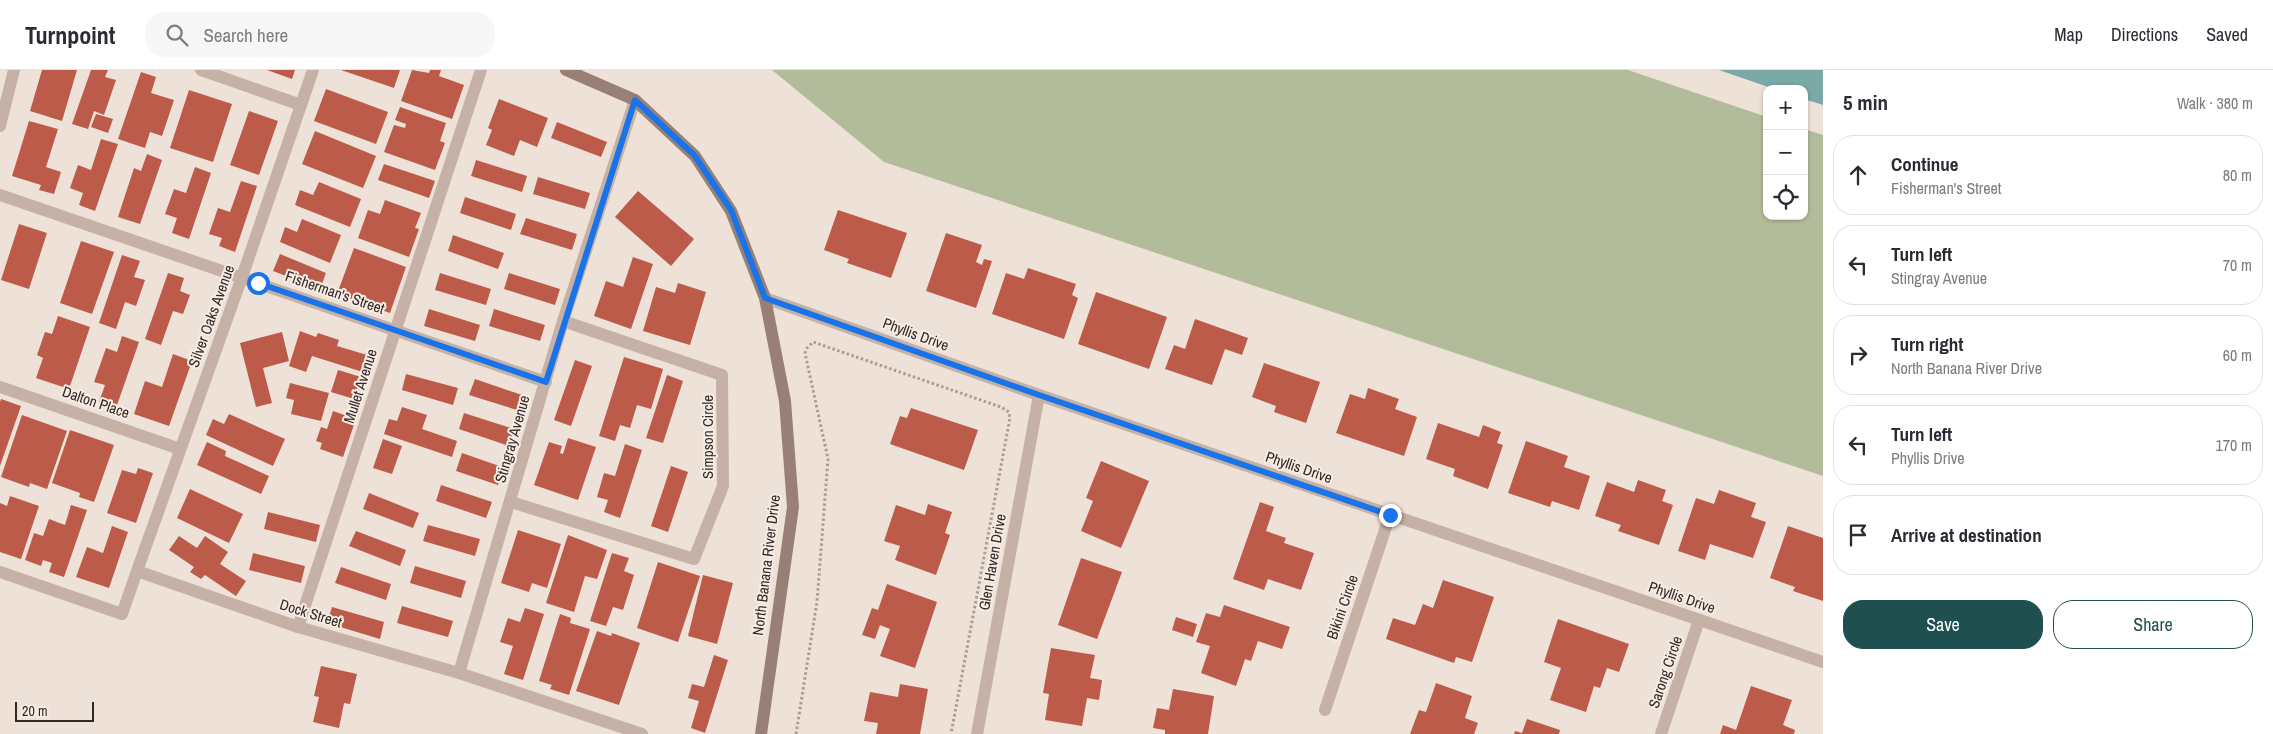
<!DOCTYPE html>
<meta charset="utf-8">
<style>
:root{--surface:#fff;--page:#f7f7f7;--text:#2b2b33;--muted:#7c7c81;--line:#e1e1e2;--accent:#1f504f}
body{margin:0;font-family:"Archivo Narrow",sans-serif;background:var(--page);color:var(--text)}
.controls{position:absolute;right:15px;top:15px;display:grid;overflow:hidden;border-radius:10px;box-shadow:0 1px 4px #0004}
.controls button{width:45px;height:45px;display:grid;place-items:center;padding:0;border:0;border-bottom:1px solid var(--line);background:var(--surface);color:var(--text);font:25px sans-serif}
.scale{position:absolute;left:15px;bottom:12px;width:79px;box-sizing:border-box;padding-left:5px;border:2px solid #322926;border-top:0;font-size:14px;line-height:18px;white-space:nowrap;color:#322926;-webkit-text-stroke:4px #f7ece4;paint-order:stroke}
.stop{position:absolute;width:15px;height:15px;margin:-11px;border:4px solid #1a73e8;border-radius:50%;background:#fff}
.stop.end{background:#1a73e8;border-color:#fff;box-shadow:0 1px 5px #0008}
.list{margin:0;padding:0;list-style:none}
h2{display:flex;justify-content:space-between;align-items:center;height:65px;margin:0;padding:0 20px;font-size:21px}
h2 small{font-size:16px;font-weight:400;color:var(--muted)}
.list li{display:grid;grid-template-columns:32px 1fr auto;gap:15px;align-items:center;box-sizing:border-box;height:80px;margin:0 10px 10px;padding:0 10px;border:1px solid var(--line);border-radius:20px}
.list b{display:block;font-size:19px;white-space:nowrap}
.list p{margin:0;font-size:16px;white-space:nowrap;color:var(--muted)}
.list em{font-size:16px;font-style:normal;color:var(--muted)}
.actions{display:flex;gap:10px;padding:15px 20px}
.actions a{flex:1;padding:11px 0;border:1px solid var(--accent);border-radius:20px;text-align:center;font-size:18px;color:var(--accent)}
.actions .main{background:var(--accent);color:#fff}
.icon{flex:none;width:28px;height:28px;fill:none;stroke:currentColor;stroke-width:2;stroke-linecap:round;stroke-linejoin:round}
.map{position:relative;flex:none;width:1823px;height:664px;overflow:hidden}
header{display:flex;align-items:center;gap:30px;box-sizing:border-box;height:70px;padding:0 25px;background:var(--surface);border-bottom:1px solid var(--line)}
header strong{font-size:24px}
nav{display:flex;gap:28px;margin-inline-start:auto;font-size:18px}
.search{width:350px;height:45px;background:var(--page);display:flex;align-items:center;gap:12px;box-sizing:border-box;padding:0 18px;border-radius:20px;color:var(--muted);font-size:19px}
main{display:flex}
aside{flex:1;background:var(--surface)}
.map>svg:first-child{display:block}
.green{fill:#b3bc9a}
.water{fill:#7aa9a7}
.building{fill:#bc5b49}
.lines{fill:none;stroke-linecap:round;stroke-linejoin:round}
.path{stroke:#b19b90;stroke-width:3;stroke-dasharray:2.5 2.5;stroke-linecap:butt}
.street{stroke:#c5b1a5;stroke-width:12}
.secondary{stroke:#998077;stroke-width:12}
.route{stroke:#1a73e8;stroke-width:6}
.labels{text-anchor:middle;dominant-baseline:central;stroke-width:4;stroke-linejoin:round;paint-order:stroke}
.street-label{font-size:15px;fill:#322926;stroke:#f7ece4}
</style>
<header>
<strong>Turnpoint</strong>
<div class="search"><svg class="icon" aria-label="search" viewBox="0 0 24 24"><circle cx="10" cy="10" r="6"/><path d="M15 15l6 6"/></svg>Search here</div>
<nav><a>Map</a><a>Directions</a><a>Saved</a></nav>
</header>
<main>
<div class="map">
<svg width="1823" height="664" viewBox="0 0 1823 664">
<rect width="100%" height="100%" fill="#eee2d8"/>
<!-- green -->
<path class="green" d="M772 0H1628L1767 47V146H1804V59L1823 65V406L884 92Z"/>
<!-- water -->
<path class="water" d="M1719 0H1823V35L1804 29V19H1774Z"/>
<!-- building -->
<g class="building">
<path d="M42 0H77L62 51 30 41Z"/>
<path d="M91 0H108L105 7 116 10 104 45 94 41 88 59 72 54Z"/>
<path d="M267 0H295L292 9Z"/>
<path d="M341 0H400L394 18Z"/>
<path d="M412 0 429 3 430 0H441L439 6 464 15 452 49 401 31Z"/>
<path d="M141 2 156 7 151 23 174 30 162 66 150 62 145 78 118 69Z"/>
<path d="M326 19 388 42 376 74 314 51Z"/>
<path d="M189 20 232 34 213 92 170 78Z"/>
<path d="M499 29 548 48 537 77 520 70 514 86 486 75 492 60 488 58Z"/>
<path d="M400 37 446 53 440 71 445 73 435 100 384 82 394 55 405 58 406 54 395 50Z"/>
<path d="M249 41 278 51 259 105 230 95Z"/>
<path d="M96 44 113 49 108 63 91 57Z"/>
<path d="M29 51 58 59 46 97 61 102 54 124 39 120 41 115 12 106Z"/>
<path d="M557 52 607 72 601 87 551 68Z"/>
<path d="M315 61 376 86 363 118 302 94Z"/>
<path d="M101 69 118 74 95 141 79 135 83 123 70 118 78 95 91 100Z"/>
<path d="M147 84 162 90 140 154 118 147 134 98 141 101Z"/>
<path d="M476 90 527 106 522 122 471 106Z"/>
<path d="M384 94 435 111 429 128 378 110Z"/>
<path d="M195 97 211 103 189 169 172 163 177 148 165 144 174 119 186 123Z"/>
<path d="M538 107 590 123 585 139 533 124Z"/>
<path d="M241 111 257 116 235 182 219 176 222 168 209 164 218 138 230 142Z"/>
<path d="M319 112 361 129 350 157 295 135 300 120 313 125Z"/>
<path d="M638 121 694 169 671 196 615 147Z"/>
<path d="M465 127 516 144 511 160 460 143Z"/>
<path d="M385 130 421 143 415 158 419 159 409 187 358 168 368 140 380 144Z"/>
<path d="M838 140 907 163 891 208 847 193 849 189 824 180Z"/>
<path d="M526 148 577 164 572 180 520 164Z"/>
<path d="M302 149 341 165 330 193 280 172 285 157 297 162Z"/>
<path d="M19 154 47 163 29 219 1 210Z"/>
<path d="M946 163 982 175 976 192 982 195 984 189 992 191 976 238 926 221Z"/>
<path d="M453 165 504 183 498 199 448 181Z"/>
<path d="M81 171 114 182 92 244 60 233Z"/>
<path d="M354 178 406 197 390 243 337 224Z"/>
<path d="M280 184 326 203 320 219 273 201Z"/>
<path d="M122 185 140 191 134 207 145 210 136 236 125 232 116 259 99 253Z"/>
<path d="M633 187 653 194 631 259 594 246 606 211 623 217Z"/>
<path d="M1028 198 1076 214 1072 225 1078 228 1064 269 992 244 1006 203 1024 209Z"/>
<path d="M168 203 184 208 180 221 190 225 183 244 173 241 161 275 145 269Z"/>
<path d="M440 203 491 219 486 235 435 220Z"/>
<path d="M509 203 560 219 555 235 504 219Z"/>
<path d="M678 213 706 222 690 275 643 261 656 217 675 223Z"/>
<path d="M1096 222 1167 247 1149 299 1078 274Z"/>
<path d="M429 239 480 255 475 271 424 256Z"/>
<path d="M494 239 545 255 540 271 489 256Z"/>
<path d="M58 246 90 257 69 319 36 308 43 288 37 285 45 262 52 264Z"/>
<path d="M1195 249 1248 268 1242 285 1225 279 1212 315 1165 299 1174 275 1185 279Z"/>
<path d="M300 261 316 267 318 263 339 270 337 276 374 287 369 304 312 286 306 302 289 296Z"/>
<path d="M282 262 289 291 263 298 272 333 256 337 240 273Z"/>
<path d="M122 266 139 272 116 338 99 332 105 315 94 312 106 278 117 282Z"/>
<path d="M173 284 192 291 169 356 134 344 145 311 162 317Z"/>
<path d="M624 287 663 299 651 339 637 335 630 358 620 355 615 371 599 366Z"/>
<path d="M575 290 592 296 571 356 554 350Z"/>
<path d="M1264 293 1320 312 1306 353 1274 342 1276 336 1252 327Z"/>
<path d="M338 300 361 307 354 329 331 322Z"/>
<path d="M406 304 458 318 453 335 402 320Z"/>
<path d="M667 305 683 311 663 373 646 368Z"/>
<path d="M475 309 525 326 520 341 469 325Z"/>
<path d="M290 313 329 323 321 351 291 344 294 330 286 328Z"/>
<path d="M1368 318 1399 329 1395 339 1417 347 1404 386 1336 363 1350 324 1365 329Z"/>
<path d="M1 329 21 336 0 396V332Z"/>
<path d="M402 337 427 345 422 359 457 371 452 387 384 364 389 349 397 351Z"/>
<path d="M911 338 978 360 964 400 890 374 900 346 907 348Z"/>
<path d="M333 341 356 349 343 387 320 379 322 373 316 371 321 357 327 359Z"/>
<path d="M464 343 514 359 509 376 459 359Z"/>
<path d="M229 344 285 369 273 396 206 365 213 349 224 354Z"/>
<path d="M22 345 67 361 47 419 30 413 29 417 1 407Z"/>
<path d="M1438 353 1479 367 1483 355 1501 362 1497 373 1503 375 1488 419 1453 406 1455 399 1426 389Z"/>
<path d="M70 360 114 375 94 432 79 427 80 423 52 413Z"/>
<path d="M568 368 596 377 578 430 534 415 549 372 562 376 560 383 563 384Z"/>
<path d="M383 369 402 376 392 404 373 398Z"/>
<path d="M1526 371 1568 386 1564 397 1590 406 1579 440 1552 431 1550 437 1508 423Z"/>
<path d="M207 372 226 381 225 386 269 406 261 424 197 395Z"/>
<path d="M625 374 642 380 620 448 604 442 608 430 597 427 604 403 615 406Z"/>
<path d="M462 383 505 398 498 415 456 401Z"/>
<path d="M1101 391 1149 411 1121 478 1081 461 1093 431 1086 428Z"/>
<path d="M671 396 688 402 668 462 651 456Z"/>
<path d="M138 398 153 403 136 453 107 443 122 400 136 404Z"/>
<path d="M1638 410 1666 420 1662 431 1673 435 1659 475 1618 461 1621 455 1595 446 1607 412 1634 422Z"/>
<path d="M441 415 492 432 486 448 436 431Z"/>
<path d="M190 419 243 444 229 473 177 448Z"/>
<path d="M1719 420 1756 433 1751 447 1766 452 1753 488 1710 474 1705 490 1678 481 1696 428 1714 434Z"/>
<path d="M369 423 419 443 413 458 363 439Z"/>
<path d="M10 426 39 436 21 489 0 482V433L7 436Z"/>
<path d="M1260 432 1274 437 1266 461 1286 468 1284 473 1314 483 1301 520 1268 509 1264 520 1233 509Z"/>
<path d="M928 434 952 442 945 463 950 465 936 505 895 490 900 476 884 471 896 435 925 445Z"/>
<path d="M71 435 87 440 64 507 49 502 52 493 43 490 41 496 25 490 34 463 43 466 49 449 65 455Z"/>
<path d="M268 442 320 455 316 472 264 459Z"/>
<path d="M428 455 480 469 475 486 423 471Z"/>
<path d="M112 456 128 462 109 518 76 507 87 477 103 483Z"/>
<path d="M1788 456 1823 468V531L1793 521 1795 517 1770 508Z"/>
<path d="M518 460 561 474 547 518 532 513 529 522 501 513Z"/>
<path d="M356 461 406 480 400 496 349 476Z"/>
<path d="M568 465 607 480 597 509 585 506 574 542 546 533Z"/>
<path d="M179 466 197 478 205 466 228 482 220 494 246 511 236 526 205 505 201 509 190 502 194 497 169 480Z"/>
<path d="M253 483 305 496 301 513 249 500Z"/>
<path d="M612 483 629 488 624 501 634 505 623 540 613 537 606 556 590 551Z"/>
<path d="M1081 488 1122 502 1097 569 1058 555Z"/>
<path d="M658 492 700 506 678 572 637 558Z"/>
<path d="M415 496 466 511 461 528 410 513Z"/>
<path d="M341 497 391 514 386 530 335 513Z"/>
<path d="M703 505 733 513 717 574 688 566Z"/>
<path d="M1443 510 1494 527 1472 592 1456 587 1454 593 1386 569 1393 548 1415 555 1423 534 1433 538Z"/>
<path d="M887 514 937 532 915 598 880 586 890 559 880 555 875 569 862 565 872 538 878 540Z"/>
<path d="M1224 535 1290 557 1282 579 1258 571 1251 591 1245 589 1236 616 1201 603 1210 576 1196 572 1206 543 1220 547Z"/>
<path d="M402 536 453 551 448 567 397 553Z"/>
<path d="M332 537 384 552 380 569 327 553Z"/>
<path d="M525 538 544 544 523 610 504 604 513 576 500 572 508 548 520 552Z"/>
<path d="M560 544 571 548 570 553 590 559 569 625 550 619 552 615 539 611Z"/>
<path d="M1176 547 1197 554 1193 567 1172 560Z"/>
<path d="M1558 549 1629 574 1619 602 1607 598 1600 618 1594 616 1586 642 1550 630 1561 598 1544 592Z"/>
<path d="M597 561 611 566 612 563 640 573 619 635 576 621Z"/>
<path d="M1051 578 1095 585 1090 608 1102 610 1099 630 1087 628 1082 656 1045 650 1049 624 1043 623Z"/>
<path d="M714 585 728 590 705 663 691 658 699 631 688 628 692 614 704 617Z"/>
<path d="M321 596 357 604 350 634 344 633 339 658 313 652 319 627 314 626Z"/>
<path d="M1436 613 1472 626 1465 648 1478 653 1474 664H1410L1419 640 1426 642Z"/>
<path d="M900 614 928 619 920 664H876L878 653 864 651 870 622 898 627Z"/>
<path d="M1751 616 1792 630 1783 655 1795 660 1794 664H1720L1723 655 1736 660Z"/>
<path d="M1173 619 1214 626 1208 664H1165V660L1153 658 1157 638 1169 640Z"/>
<path d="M1527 649 1560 660 1559 664H1514L1515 661 1522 663Z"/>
</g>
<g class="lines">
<!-- path -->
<path class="path" d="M796 664 817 532 828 389 805 283 807 278 813 272 1001 337 1009 342 1010 348 951 664"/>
<!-- street -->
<g class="street">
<path d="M201 0 301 35"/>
<path d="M0 56 14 0"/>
<path d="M0 125 546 312"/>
<path d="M765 228 1039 325 1823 592"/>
<path d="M0 317 180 379"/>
<path d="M511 432 694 489 723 416 722 305 563 251"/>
<path d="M137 501 242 207 313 0"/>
<path d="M0 502 122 544 137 501 298 557 459 603 642 664"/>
<path d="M298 557 481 0"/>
<path d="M459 603 563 251 635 30"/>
<path d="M1325 640 1390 445"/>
<path d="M977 664 1039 325"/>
<path d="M1661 664 1699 550"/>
</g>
<!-- secondary -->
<path class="secondary" d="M566 0 635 30 695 86 731 141 765 228 785 331 793 437 761 664"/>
</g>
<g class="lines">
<!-- route -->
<path class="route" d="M258 213 546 312 635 30 695 86 731 140 765 228 1039 325 1390 445"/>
</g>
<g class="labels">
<!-- street labels -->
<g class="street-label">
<text transform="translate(335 222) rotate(19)">Fisherman's Street</text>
<text transform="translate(211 246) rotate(-70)">Silver Oaks Avenue</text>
<text transform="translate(916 264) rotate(20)">Phyllis Drive</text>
<text transform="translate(360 316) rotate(-72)">Mullet Avenue</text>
<text transform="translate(96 332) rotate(19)">Dalton Place</text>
<text transform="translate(707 367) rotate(-90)">Simpson Circle</text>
<text transform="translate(512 369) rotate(-74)">Stingray Avenue</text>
<text transform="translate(1299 397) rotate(19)">Phyllis Drive</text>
<text transform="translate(992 492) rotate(-80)">Glen Haven Drive</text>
<text transform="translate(766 495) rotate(-83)">North Banana River Drive</text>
<text transform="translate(1682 527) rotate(19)">Phyllis Drive</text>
<text transform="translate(1342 537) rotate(-71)">Bikini Circle</text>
<text transform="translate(311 543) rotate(17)">Dock Street</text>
<text transform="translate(1665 602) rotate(-71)">Sarong Circle</text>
</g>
</g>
</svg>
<div class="controls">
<button>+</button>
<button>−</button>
<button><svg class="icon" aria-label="locate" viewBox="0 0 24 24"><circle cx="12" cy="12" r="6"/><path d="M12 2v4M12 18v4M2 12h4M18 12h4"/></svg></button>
</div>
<div class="scale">20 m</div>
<div class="stop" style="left:258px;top:213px"></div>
<div class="stop end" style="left:1390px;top:445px"></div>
</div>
<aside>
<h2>5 min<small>Walk · 380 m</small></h2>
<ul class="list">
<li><svg class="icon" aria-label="ahead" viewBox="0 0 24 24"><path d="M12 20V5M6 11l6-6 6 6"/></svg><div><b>Continue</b><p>Fisherman's Street</p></div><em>80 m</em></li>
<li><svg class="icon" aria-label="left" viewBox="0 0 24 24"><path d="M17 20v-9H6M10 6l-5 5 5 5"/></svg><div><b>Turn left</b><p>Stingray Avenue</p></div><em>70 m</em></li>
<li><svg class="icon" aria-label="right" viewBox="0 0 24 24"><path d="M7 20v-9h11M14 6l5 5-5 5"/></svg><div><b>Turn right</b><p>North Banana River Drive</p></div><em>60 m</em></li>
<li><svg class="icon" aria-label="left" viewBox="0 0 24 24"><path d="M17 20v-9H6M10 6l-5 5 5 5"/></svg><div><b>Turn left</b><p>Phyllis Drive</p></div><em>170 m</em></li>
<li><svg class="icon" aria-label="arrive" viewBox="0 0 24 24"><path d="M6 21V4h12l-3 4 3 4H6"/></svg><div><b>Arrive at destination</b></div></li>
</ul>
<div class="actions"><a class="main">Save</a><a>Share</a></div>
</aside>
</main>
